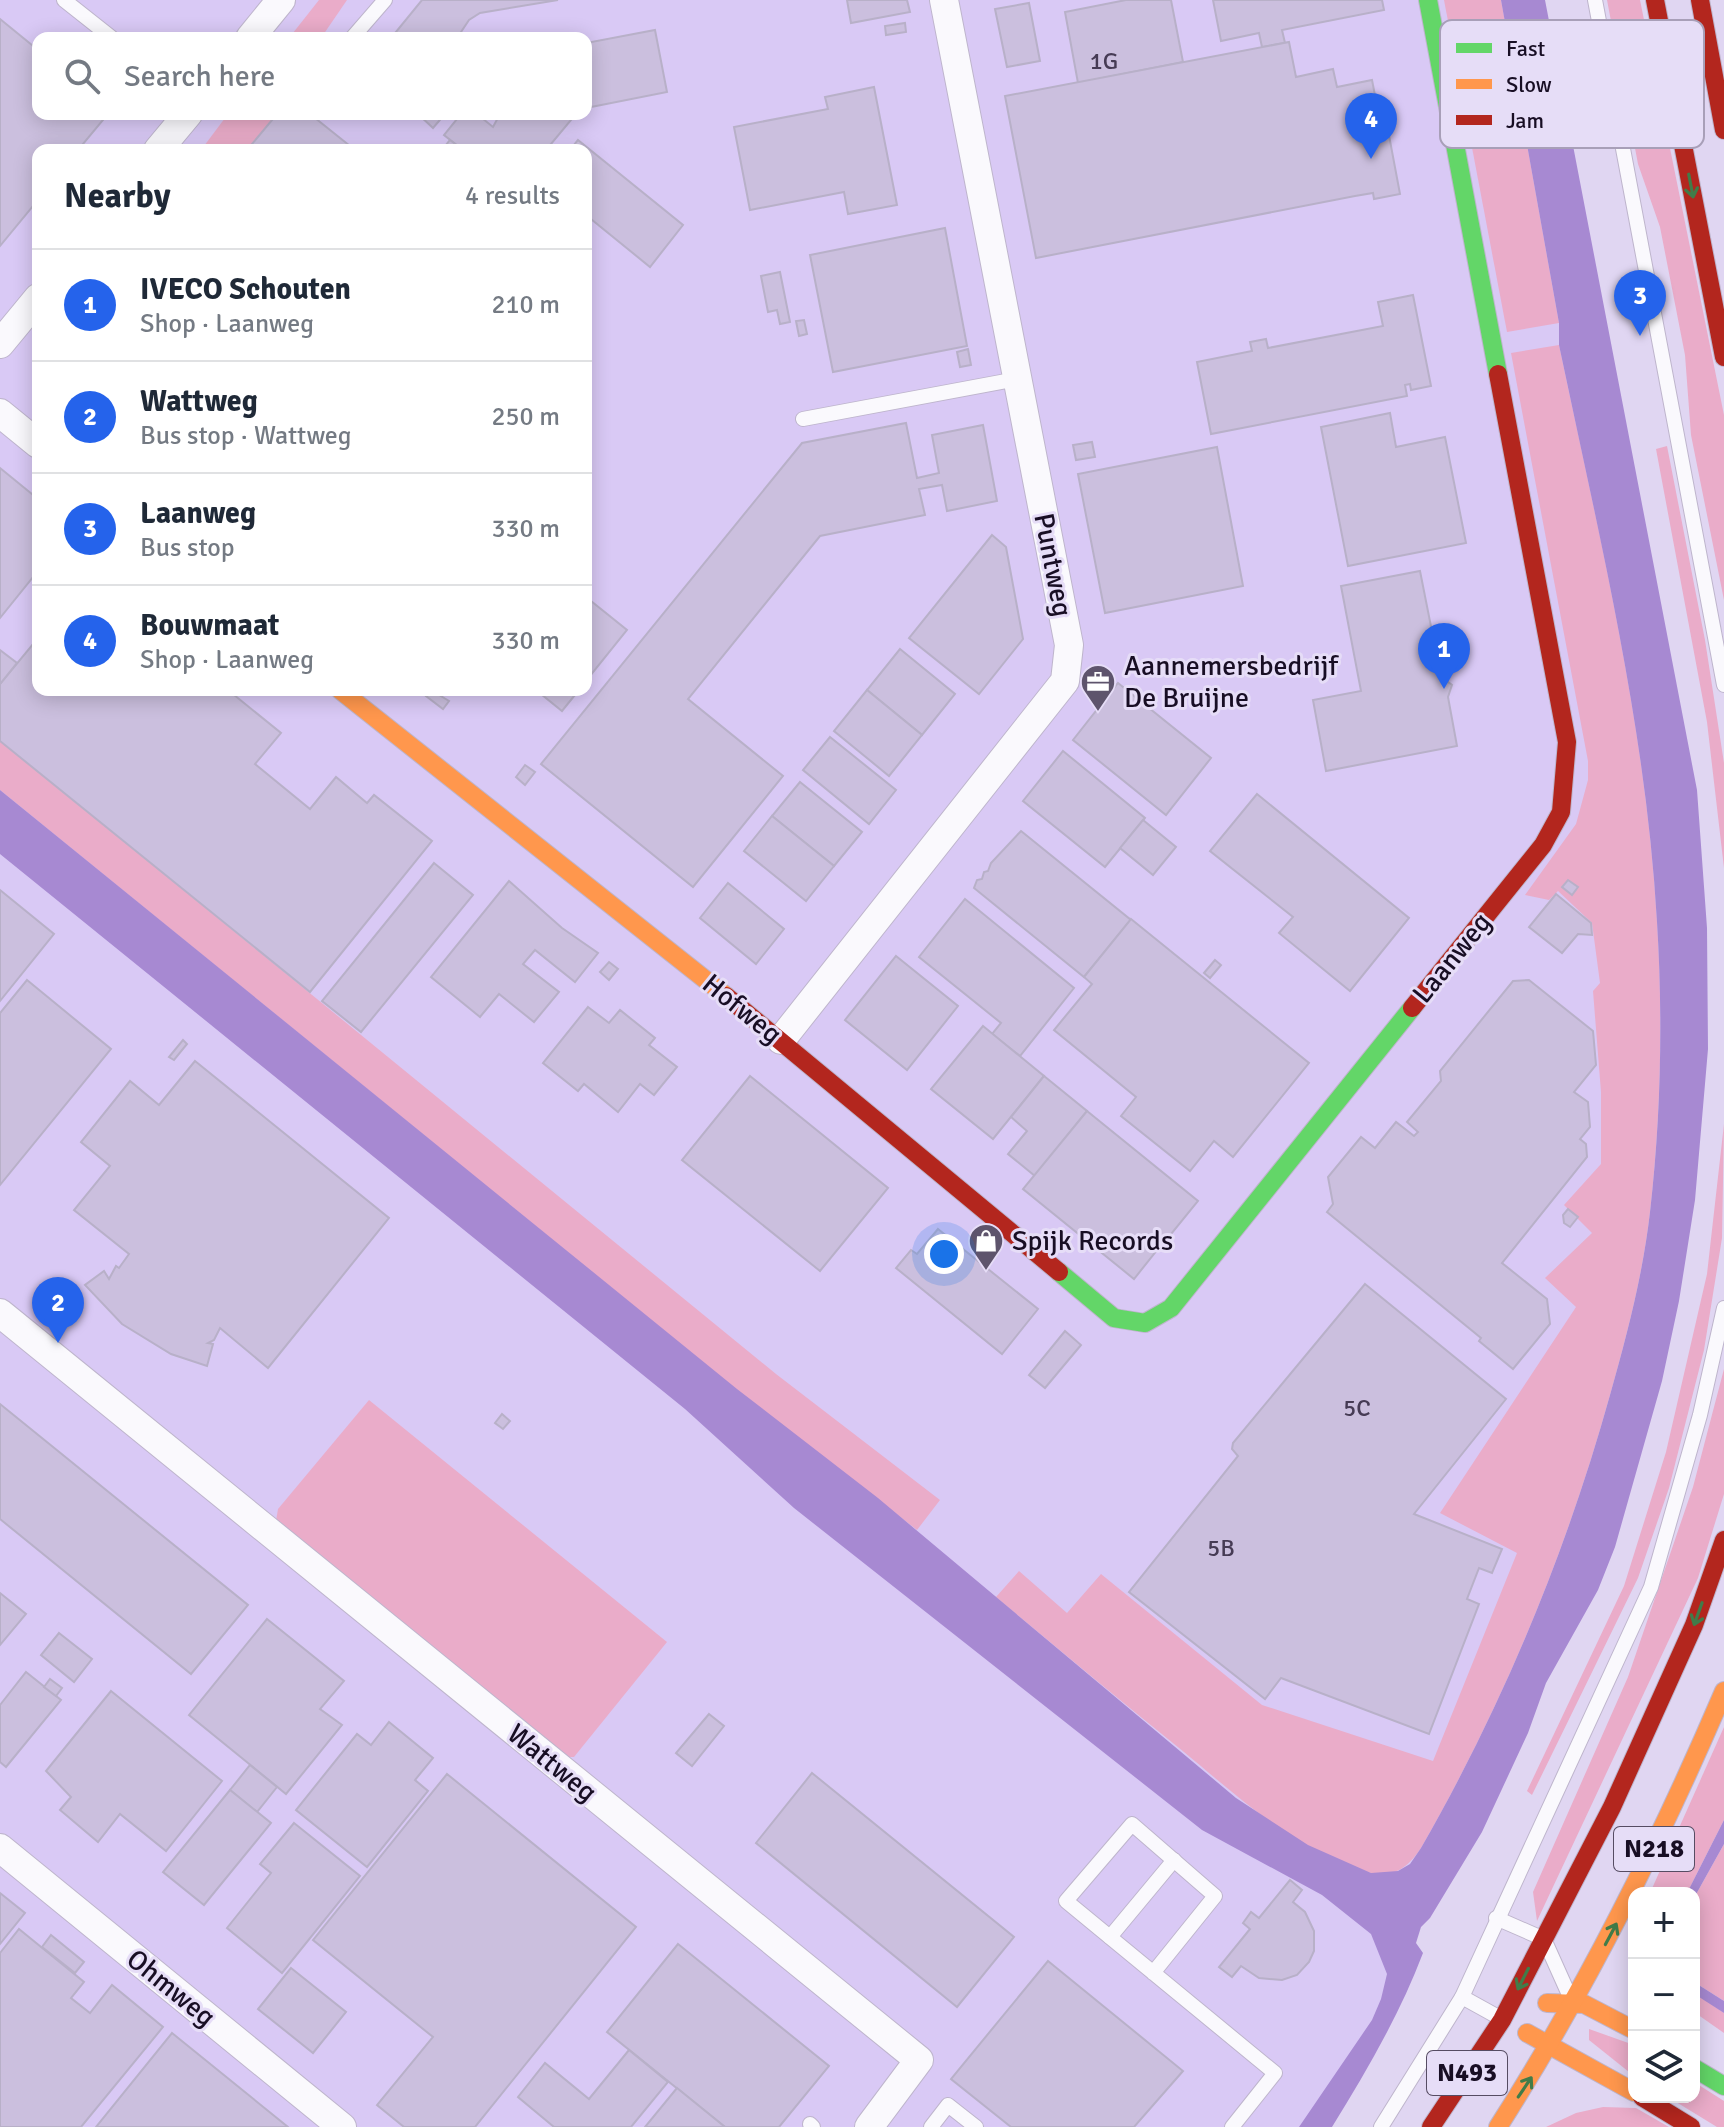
<!DOCTYPE html>
<meta charset="utf-8">
<style>
:root{--surface:#fff;--page:#f6f6f7;--text:#1f2937;--muted:#747a83;--line:#e0e1e3;--accent:#2563eb}
body{margin:0;font-family:Signika,sans-serif;background:var(--page);color:var(--text)}
.controls{position:absolute;right:24px;bottom:24px;display:grid;overflow:hidden;border-radius:16px;box-shadow:0 4px 20px #0003}
.controls button{width:72px;height:72px;display:grid;place-items:center;padding:0;border:0;border-bottom:2px solid var(--line);background:var(--surface);color:var(--text);font:40px sans-serif}
.you{position:absolute;left:944px;top:1254px;width:28px;height:28px;margin:-20px;border:6px solid #fff;border-radius:50%;background:#1a73e8;box-shadow:0 0 0 12px #1a73e833}
.badge{display:grid;place-items:center;width:52px;height:52px;border-radius:50%;background:var(--accent);color:#fff;font-size:26px;font-weight:700}
.pin{position:absolute;translate:-50% -66px;filter:drop-shadow(0 2px 4px #0008)}
.pin::after{content:'';position:absolute;top:42px;width:28px;height:24px;background:inherit;clip-path:polygon(0 0,100% 0,50% 100%)}
.list{margin:0;padding:0;list-style:none}
h2{display:flex;justify-content:space-between;align-items:center;height:104px;margin:0;padding:0 32px;font-size:34px}
h2 small{font-size:26px;font-weight:400;color:var(--muted)}
.list li{display:grid;grid-template-columns:52px 1fr auto;gap:24px;align-items:center;box-sizing:border-box;height:112px;padding:0 32px;border-top:2px solid var(--line)}
.list b{display:block;font-size:30px;white-space:nowrap}
.list p{margin:0;font-size:26px;white-space:nowrap;color:var(--muted)}
.list em{font-size:26px;font-style:normal;color:var(--muted)}
.icon{flex:none;width:44px;height:44px;fill:none;stroke:currentColor;stroke-width:2;stroke-linecap:round;stroke-linejoin:round}
.map{position:relative;flex:none;width:1724px;height:2127px;overflow:hidden}
.search{position:absolute;background:var(--surface);box-shadow:0 4px 20px #0003;left:32px;top:32px;width:560px;height:88px;display:flex;align-items:center;gap:20px;box-sizing:border-box;padding:0 28px;border-radius:16px;color:var(--muted);font-size:30px}
.panel{position:absolute;background:var(--surface);box-shadow:0 4px 20px #0003;left:32px;top:144px;width:560px;height:552px;border-radius:16px}
.map>svg:first-child{display:block}
.built{fill:#d9c9f5;fill-rule:evenodd}
.green{fill:#eaacc9}
.water{fill:#a789d2}
.building{fill:#cbbfde;stroke:#b8b0c8;stroke-width:2}
.lines{fill:none;stroke-linecap:round;stroke-linejoin:round}
.lane-casing{stroke:#beb5cc;stroke-width:16}
.street-casing{stroke:#beb5cc;stroke-width:30}
.fast-casing{stroke:#beb5cc;stroke-width:20}
.slow-casing{stroke:#beb5cc;stroke-width:20}
.jam-casing{stroke:#beb5cc;stroke-width:20}
.lane{stroke:#faf9fd;stroke-width:14}
.street{stroke:#faf9fd;stroke-width:28}
.fast{stroke:#63d668;stroke-width:18}
.slow{stroke:#ff974d;stroke-width:18}
.jam{stroke:#b3261e;stroke-width:18}
.oneway{stroke:#417c49}
.labels{text-anchor:middle;dominant-baseline:central;stroke-width:6;stroke-linejoin:round;paint-order:stroke}
.number-label{font-size:24px;fill:#463b54}
.shield{fill:#e6ddf7;stroke:#564c63;stroke-width:2}
.shield-label{font-size:26px;font-weight:bold;fill:#180e24}
.street-label{font-size:28px;fill:#180e24;stroke:#e6ddf7}
.poi-label{font-size:28px;fill:#180e24;stroke:#e6ddf7;text-anchor:start}
.key{fill:#e6ddf7;stroke:#a89fb8;stroke-width:2}
.key-label{font-size:22px;fill:#180e24}
</style>
<div class="map">
<svg width="1724" height="2127" viewBox="0 0 1724 2127">
<rect width="100%" height="100%" fill="#e0d6f2"/>
<!-- built -->
<path class="built" d="M0 0H1521L1684 981 1401 1961 1361 2056 1305 2127H0ZM38 38H586V114H38ZM38 150H586V690H38Z"/>
<!-- green -->
<g class="green">
<path d="M319 0H347L321 38H289Z"/>
<path d="M1444 0H1501L1559 323 1507 332Z"/>
<path d="M1607 0H1640L1724 415V600L1691 435 1685 355 1660 227 1638 164Z"/>
<path d="M228 114H298L261 150 251 145 245 150H201Z"/>
<path d="M1559 345C1599 535 1646 727 1657 922 1663 1017 1661 1117 1650 1212 1643 1274 1627 1335 1610 1395 1566 1553 1503 1705 1421 1848 1409 1866 1394 1879 1371 1873 1303 1857 1236 1795 1184 1752 1121 1701 1058 1649 996 1597L1019 1571 1067 1613 1101 1574 1262 1705 1433 1761 1517 1553 1440 1513 1576 1307 1545 1278 1592 1233 1564 1205 1601 1164V1092L1593 991 1600 983 1592 923 1558 891 1549 900 1525 895 1576 824 1588 780V761L1511 353Z"/>
<path d="M1667 446 1705 640 1724 763V868L1707 722 1656 449Z"/>
<path d="M0 740 776 1374 940 1500 917 1530 737 1390 0 790Z"/>
<path d="M1724 1124 1722 1238 1704 1350 1669 1488 1638 1578 1532 1795 1527 1791 1624 1586 1666 1452 1707 1274Z"/>
<path d="M1724 1369V1494L1698 1578 1537 1921 1533 1892 1628 1677 1693 1487Z"/>
<path d="M369 1400 667 1642 574 1757H567L276 1521 278 1509Z"/>
<path d="M1724 1727V1820L1687 1893H1650Z"/>
<path d="M1724 1844V2001L1694 1982V1898Z"/>
<path d="M1694 1992 1724 2013V2033L1694 2012Z"/>
<path d="M1589 2029 1634 2045V2076L1589 2040Z"/>
<path d="M1694 2082 1724 2101V2127H1717L1668 2097H1694Z"/>
<path d="M1603 2107 1636 2108 1669 2127H1546L1576 2113Z"/>
</g>
<!-- water -->
<g class="water">
<path d="M1501 0H1545L1697 790 1707 928 1708 1049 1695 1200 1679 1301 1662 1381 1615 1547 1598 1590 1546 1683 1528 1733 1482 1832 1430 1918 1421 1927 1416 1943 1423 1953C1400 2014 1366 2072 1332 2127H1299L1372 2020 1381 1999 1387 1974 1371 1934 1322 1895 1202 1830 794 1508 685 1409 0 854V790L737 1389 878 1498 1236 1798 1308 1845 1371 1873 1398 1871 1410 1864 1421 1848C1503 1705 1566 1553 1610 1395 1627 1335 1643 1274 1650 1212 1661 1117 1663 1017 1657 922 1646 727 1599 536 1559 345V323Z"/>
<path d="M1724 1820V1844L1694 1898V1893H1687Z"/>
<path d="M1694 1982 1724 2001V2013L1696 1995Z"/>
</g>
<!-- building -->
<g class="building">
<path d="M422 0H558L480 13 469 20 457 38H391Z"/>
<path d="M847 0H907L910 12 851 23Z"/>
<path d="M1126 0H1171L1183 62 1078 83 1065 12Z"/>
<path d="M1213 0H1382L1384 10 1282 30 1285 43 1262 47 1259 33 1221 41Z"/>
<path d="M1029 3 1040 61 1007 67 995 9Z"/>
<path d="M0 19 38 50V114H95L103 120 78 150H38V200L0 246Z"/>
<path d="M905 23 906 32 886 35 885 26Z"/>
<path d="M655 30 667 92 586 108V43Z"/>
<path d="M1289 42 1296 77 1333 69 1337 87 1372 80 1379 116 1385 114 1400 194 1374 199 1373 193 1355 196 1036 258 1005 96Z"/>
<path d="M874 87 897 205 848 214 844 192 750 210 734 127 828 109 825 97Z"/>
<path d="M277 114H310L355 150H247Z"/>
<path d="M418 114H445L433 128Z"/>
<path d="M461 114H477L493 127 500 114H576L546 150H463L444 135Z"/>
<path d="M450 140 459 147 442 150Z"/>
<path d="M578 140 683 225 650 267 586 215V150H570Z"/>
<path d="M945 228 967 346 833 372 810 255Z"/>
<path d="M780 272 790 322 780 324 777 310 768 312 761 276Z"/>
<path d="M1413 295 1431 386 1411 390 1410 384 1405 385 1407 396 1211 434 1197 362 1252 351 1250 342 1266 339 1268 348 1383 326 1378 302Z"/>
<path d="M804 320 807 334 799 336 796 321Z"/>
<path d="M968 349 971 365 960 367 957 352Z"/>
<path d="M1390 413 1396 447 1445 437 1466 543 1348 566 1321 427Z"/>
<path d="M906 423 917 478 939 473 932 435 983 425 997 501 947 511 942 485 919 489 925 515 820 536 688 699 783 776 693 887 541 764 802 443Z"/>
<path d="M1092 442 1095 457 1076 460 1073 445Z"/>
<path d="M1217 447 1243 586 1105 613 1078 474Z"/>
<path d="M0 468 38 499V571L0 618Z"/>
<path d="M992 535 1006 547 1023 639 979 694 909 638Z"/>
<path d="M1420 571 1441 677 1452 685 1448 697 1457 746 1326 771 1313 700 1361 691 1341 586Z"/>
<path d="M586 597 627 630 586 681Z"/>
<path d="M38 638V690H228L281 733 255 764 310 809 336 777 367 803 374 795 432 841 310 992 0 741V684Z"/>
<path d="M900 649 955 694 922 735 867 690Z"/>
<path d="M0 650 17 663 0 684Z"/>
<path d="M1118 683 1211 758 1166 815 1073 740Z"/>
<path d="M431 690 449 701 443 709 426 696Z"/>
<path d="M536 690H579L562 711Z"/>
<path d="M867 690 922 735 889 776 834 731Z"/>
<path d="M830 737 896 790 869 824 803 770Z"/>
<path d="M1063 751 1145 818 1105 867 1023 801Z"/>
<path d="M525 765 535 772 525 785 516 777Z"/>
<path d="M800 782 862 832 834 866 772 816Z"/>
<path d="M1257 794 1409 918 1350 991 1279 933 1293 917 1210 851Z"/>
<path d="M772 816 834 866 806 901 744 851Z"/>
<path d="M1143 820 1176 847 1153 875 1120 848Z"/>
<path d="M1021 831 1131 920 1084 977 974 888 977 880 982 879 984 872 988 871 991 863Z"/>
<path d="M434 863 473 895 361 1032 322 1001Z"/>
<path d="M1568 880 1578 887 1572 895 1562 887Z"/>
<path d="M509 881 562 928 598 953 575 982 535 950 523 964 559 992 534 1022 499 994 480 1017 431 977Z"/>
<path d="M728 883 784 929 756 964 700 918Z"/>
<path d="M0 890 54 934 0 1001Z"/>
<path d="M1556 894 1591 923 1592 935 1578 934 1562 953 1529 927Z"/>
<path d="M965 899 1074 988 1020 1056 992 1034 1001 1023 919 957Z"/>
<path d="M1131 919 1309 1063 1233 1157 1214 1141 1190 1171 1121 1116 1136 1097 1054 1030 1092 984 1084 977Z"/>
<path d="M896 956 958 1006 907 1070 845 1020Z"/>
<path d="M1215 960 1221 965 1210 978 1204 973Z"/>
<path d="M609 962 618 969 609 980 600 972Z"/>
<path d="M27 980 111 1049 0 1185V1013Z"/>
<path d="M1529 980 1593 1031 1596 1065 1574 1092 1588 1102 1590 1127 1580 1139 1586 1144 1587 1157 1502 1263 1547 1299 1550 1324 1513 1369 1479 1341 1481 1338 1327 1212 1333 1204 1328 1177 1361 1137 1375 1148 1396 1122 1414 1136 1418 1132 1407 1122 1441 1081 1440 1071 1513 981Z"/>
<path d="M588 1007 609 1023 620 1010 655 1038 649 1045 677 1067 654 1095 640 1084 618 1112 584 1084 578 1091 543 1063Z"/>
<path d="M983 1026 1044 1076 993 1139 931 1089Z"/>
<path d="M183 1040 187 1044 174 1060 169 1057Z"/>
<path d="M195 1061 389 1218 268 1368 220 1328 214 1340 208 1343 213 1344 207 1366 171 1354 122 1324 85 1285 104 1271 109 1279 116 1266 119 1268 129 1254 74 1210 110 1166 81 1142 130 1081 159 1105Z"/>
<path d="M750 1076 888 1188 820 1271 682 1160Z"/>
<path d="M1044 1076 1087 1111 1035 1176 1008 1154 1027 1131 1011 1117Z"/>
<path d="M1087 1111 1198 1201 1171 1234 1172 1242 1167 1248 1158 1249 1134 1279 1023 1189Z"/>
<path d="M1568 1209 1578 1217 1570 1227 1564 1223 1563 1215Z"/>
<path d="M938 1229 1038 1309 1002 1354 896 1268 911 1250 917 1254Z"/>
<path d="M1365 1284 1506 1399 1414 1514 1502 1549 1492 1573 1479 1568 1467 1599 1479 1604 1429 1734 1281 1678 1265 1699 1129 1592 1238 1456 1232 1449 1233 1443Z"/>
<path d="M1065 1331 1081 1345 1045 1388 1029 1375Z"/>
<path d="M0 1404 248 1605 191 1674 0 1519Z"/>
<path d="M502 1414 510 1421 503 1429 495 1423Z"/>
<path d="M0 1593 26 1614 0 1645Z"/>
<path d="M267 1619 344 1681 320 1709 342 1725 286 1794 189 1715Z"/>
<path d="M59 1633 92 1659 74 1682 41 1655Z"/>
<path d="M26 1672 61 1700 6 1767 0 1762V1705Z"/>
<path d="M50 1679 62 1688 56 1696 44 1687Z"/>
<path d="M111 1691 222 1781 166 1851 120 1814 98 1842 60 1810 71 1797 46 1771Z"/>
<path d="M709 1714 724 1726 692 1766 676 1753Z"/>
<path d="M389 1722 433 1758 415 1780 428 1791 367 1867 296 1810 357 1734 371 1745Z"/>
<path d="M250 1765 277 1787 257 1812 230 1790Z"/>
<path d="M812 1773 1014 1937 957 2007 756 1843Z"/>
<path d="M447 1774 636 1927 475 2127H404L377 2105 433 2037 313 1940Z"/>
<path d="M230 1790 271 1823 204 1905 163 1872Z"/>
<path d="M294 1823 360 1876 282 1973 227 1928 271 1873 260 1864Z"/>
<path d="M1290 1880 1302 1890 1293 1902 1305 1912 1314 1931V1951L1309 1962 1297 1975 1282 1980 1259 1978 1241 1966 1232 1977 1219 1967 1250 1929 1243 1923 1251 1912 1259 1918Z"/>
<path d="M0 1893 25 1913 0 1944Z"/>
<path d="M19 1929 84 1982 71 1998 90 2013 112 1985 163 2027 81 2127H0V1953Z"/>
<path d="M51 1935 84 1962 75 1973 42 1947Z"/>
<path d="M678 1944 829 2066 779 2127H725L607 2032Z"/>
<path d="M1048 1961 1183 2071 1134 2127H1011L951 2079Z"/>
<path d="M291 1968 346 2012 313 2053 258 2009Z"/>
<path d="M172 2033 288 2127H96Z"/>
<path d="M629 2050 668 2082 631 2127H554L518 2097 545 2063 589 2099Z"/>
<path d="M677 2088 725 2127H645Z"/>
</g>
<g class="lines">
<defs>
<g id="lane">
<path d="M64 0 112 38"/>
<path d="M1595 0 1724 685"/>
<path d="M352 38 385 0"/>
<path d="M803 419 1017 379"/>
<path d="M1496 1918 1544 1939 1570 1997"/>
<path d="M1110 1937 1174 1860"/>
<path d="M1153 1973 1215 1896 1132 1824 1066 1901C1136 1958 1205 2016 1275 2073L1232 2127"/>
<path d="M1462 1997 1500 2018"/>
<path d="M810 2124 813 2127"/>
<path d="M931 2127 948 2105 976 2127"/>
<path d="M1381 2127 1462 1997 1651 1587 1700 1415 1724 1308"/>
</g>
<g id="street">
<path d="M250 38 281 0"/>
<path d="M158 150 188 114"/>
<path d="M0 344 38 298"/>
<path d="M0 413 38 444"/>
<path d="M781 1040 1065 681 1069 645 944 0"/>
<path d="M0 1313 919 2060 869 2127"/>
<path d="M0 1848 342 2127"/>
</g>
<g id="fast">
<path d="M1428 0 1498 374"/>
<path d="M1059 1272 1114 1318 1145 1323 1171 1308 1412 1008"/>
<path d="M1694 2068 1724 2086"/>
</g>
<g id="slow">
<path d="M340 690 726 996"/>
<path d="M1547 2003 1584 2004 1634 2030"/>
<path d="M1527 2033 1634 2092"/>
<path d="M1498 2127C1587 1988 1659 1843 1724 1691"/>
</g>
<g id="jam">
<path d="M1655 0 1724 357"/>
<path d="M1700 0 1724 130"/>
<path d="M726 996 1059 1272"/>
<path d="M1412 1008 1543 845 1561 812 1567 742 1498 374"/>
<path d="M1642 2097 1691 2127"/>
<path d="M1431 2127 1502 2020 1612 1807 1694 1625 1724 1540"/>
</g>
</defs>
<!-- lane casing -->
<use href="#lane" class="lane-casing"/>
<!-- street casing -->
<use href="#street" class="street-casing"/>
<!-- fast casing -->
<use href="#fast" class="fast-casing"/>
<!-- slow casing -->
<use href="#slow" class="slow-casing"/>
<!-- jam casing -->
<use href="#jam" class="jam-casing"/>
<!-- lane -->
<use href="#lane" class="lane"/>
<!-- street -->
<use href="#street" class="street"/>
<!-- fast -->
<use href="#fast" class="fast"/>
<!-- slow -->
<use href="#slow" class="slow"/>
<!-- jam -->
<use href="#jam" class="jam"/>
</g>
<!-- one-way arrows -->
<defs><path id="oneway-shaft" d="M-6 0H5M1.5-3L5.5 0L1.5 3" fill="none" stroke-width="1.6" stroke-linecap="round" stroke-linejoin="round" transform="scale(2)"/></defs>
<g class="oneway">
<use href="#oneway-shaft" transform="translate(1691 186) rotate(79)"/>
<use href="#oneway-shaft" transform="translate(1698 1614) rotate(110)"/>
<use href="#oneway-shaft" transform="translate(1611 1934) rotate(-62)"/>
<use href="#oneway-shaft" transform="translate(1523 1979) rotate(117)"/>
<use href="#oneway-shaft" transform="translate(1525 2087) rotate(-56)"/>
</g>
<!-- icons -->
<defs>
<symbol id="office-pin" viewBox="-11 -11 22 30"><path d="M0 17L-7.5 6A9.5 9.5 0 1 1 7.5 6Z" fill="#5e546c" stroke="#e6ddf7"/><path d="M-6-3h4V-5.5h4V-3h4V5H-6ZM-1-4.5V-3h2v-1.5ZM-6 0V1H6V0Z" fill="#fff"/></symbol>
<symbol id="shop-pin" viewBox="-11 -11 22 30"><path d="M0 17L-7.5 6A9.5 9.5 0 1 1 7.5 6Z" fill="#5e546c" stroke="#e6ddf7"/><path d="M-5-2.5h2.3a2.7 3.5 0 0 1 5.4 0H5L5.5 6h-11ZM-1.5-2.5h3a1.5 2.3 0 0 0-3 0Z" fill="#fff"/></symbol>
</defs>
<g fill-rule="evenodd">
<use href="#office-pin" x="1078" y="662" width="40" height="54"/>
<use href="#shop-pin" x="966" y="1221" width="40" height="54"/>
</g>
<g class="labels">
<!-- number labels -->
<g class="number-label">
<text x="1104" y="61">1G</text>
<text x="1357" y="1408">5C</text>
<text x="1221" y="1548">5B</text>
</g>
<!-- shield labels -->
<g class="shield">
<rect x="1614" y="1827" width="80" height="44" rx="6"/>
<rect x="1427" y="2051" width="80" height="44" rx="6"/>
</g>
<g class="shield-label">
<text x="1654" y="1849">N218</text>
<text x="1467" y="2073">N493</text>
</g>
<!-- street labels -->
<g class="street-label">
<text transform="translate(1053 565) rotate(79)">Puntweg</text>
<text transform="translate(1452 958) rotate(-51)">Laanweg</text>
<text transform="translate(742 1009) rotate(39)">Hofweg</text>
<text transform="translate(552 1763) rotate(39)">Wattweg</text>
<text transform="translate(171 1988) rotate(39)">Ohmweg</text>
</g>
<!-- poi labels -->
<g class="poi-label">
<text x="1124" y="666">Aannemersbedrijf<tspan x="1124" dy="32">De Bruijne</tspan></text>
<text x="1012" y="1241">Spijk Records</text>
</g>
</g>
<!-- legend -->
<rect x="1440" y="20" width="264" height="128" rx="12" class="key"/>
<rect x="1456" y="43" width="36" height="10" fill="#63d668"/>
<rect x="1456" y="79" width="36" height="10" fill="#ff974d"/>
<rect x="1456" y="115" width="36" height="10" fill="#b3261e"/>
<g class="key-label">
<text x="1506" y="56">Fast</text>
<text x="1506" y="92">Slow</text>
<text x="1506" y="128">Jam</text>
</g>
</svg>
<div class="controls">
<button>+</button>
<button>−</button>
<button><svg class="icon" aria-label="layers" viewBox="0 0 24 24"><path d="M12 4l9 5-9 5-9-5zM3 14l9 5 9-5"/></svg></button>
</div>
<div class="you"></div>
<div class="pin badge" style="left:1444px;top:689px">1</div>
<div class="pin badge" style="left:58px;top:1343px">2</div>
<div class="pin badge" style="left:1640px;top:336px">3</div>
<div class="pin badge" style="left:1371px;top:159px">4</div>
<div class="search"><svg class="icon" aria-label="search" viewBox="0 0 24 24"><circle cx="10" cy="10" r="6"/><path d="M15 15l6 6"/></svg>Search here</div>
<section class="panel">
<h2>Nearby<small>4 results</small></h2>
<ul class="list">
<li><span class="badge">1</span><div><b>IVECO Schouten</b><p>Shop · Laanweg</p></div><em>210 m</em></li>
<li><span class="badge">2</span><div><b>Wattweg</b><p>Bus stop · Wattweg</p></div><em>250 m</em></li>
<li><span class="badge">3</span><div><b>Laanweg</b><p>Bus stop</p></div><em>330 m</em></li>
<li><span class="badge">4</span><div><b>Bouwmaat</b><p>Shop · Laanweg</p></div><em>330 m</em></li>
</ul>
</section>
</div>
